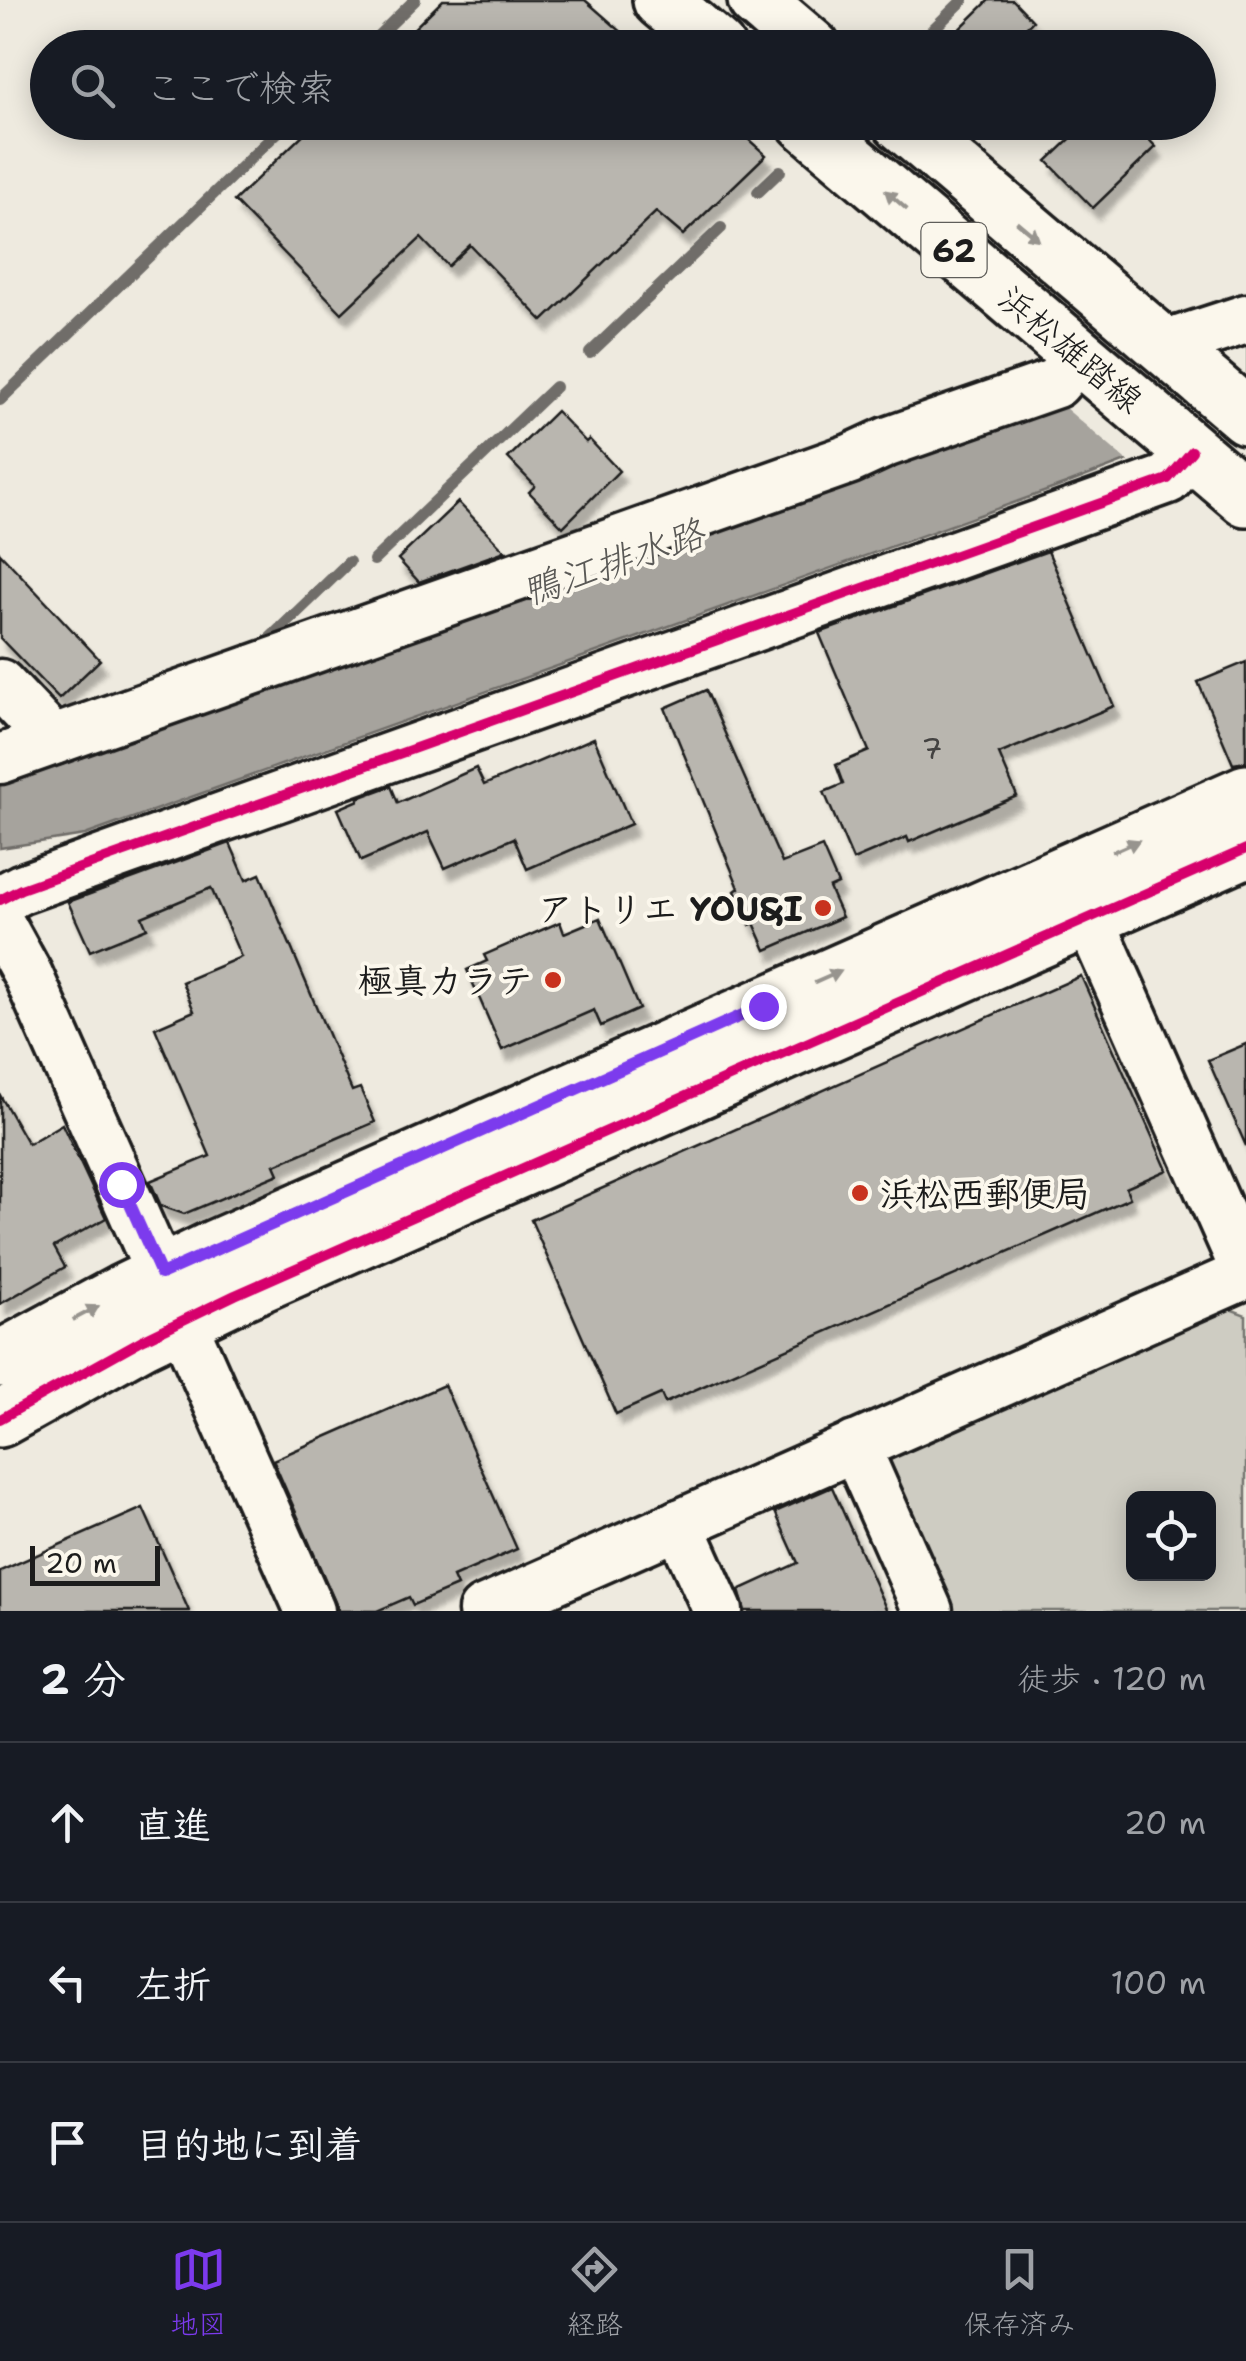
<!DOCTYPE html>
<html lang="ja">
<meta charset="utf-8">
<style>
:root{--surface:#171b24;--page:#242831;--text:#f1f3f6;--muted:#9ea1a6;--line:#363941;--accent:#7c3aed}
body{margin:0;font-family:"Shantell Sans","Klee One",sans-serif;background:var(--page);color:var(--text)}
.controls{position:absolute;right:30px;bottom:30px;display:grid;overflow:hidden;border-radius:15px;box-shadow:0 5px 25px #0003}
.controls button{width:90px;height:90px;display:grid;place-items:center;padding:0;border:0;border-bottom:2px solid var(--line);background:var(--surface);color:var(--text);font:50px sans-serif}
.scale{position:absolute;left:30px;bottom:25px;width:130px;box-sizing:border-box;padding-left:10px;border:5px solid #1c1c1c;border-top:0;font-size:28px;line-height:35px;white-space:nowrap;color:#1c1c1c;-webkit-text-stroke:8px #fbf7ec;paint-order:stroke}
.stop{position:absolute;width:30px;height:30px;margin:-22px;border:8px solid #7c3aed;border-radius:50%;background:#fff}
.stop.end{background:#7c3aed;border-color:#fff;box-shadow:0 2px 10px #0008}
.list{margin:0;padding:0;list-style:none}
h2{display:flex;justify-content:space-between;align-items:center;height:130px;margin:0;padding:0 40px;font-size:42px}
h2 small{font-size:32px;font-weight:400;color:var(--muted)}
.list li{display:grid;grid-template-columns:65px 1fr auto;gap:30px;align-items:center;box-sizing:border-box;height:160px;padding:0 40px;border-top:2px solid var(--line)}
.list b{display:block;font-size:38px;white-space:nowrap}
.list em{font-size:32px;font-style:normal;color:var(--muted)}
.icon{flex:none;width:55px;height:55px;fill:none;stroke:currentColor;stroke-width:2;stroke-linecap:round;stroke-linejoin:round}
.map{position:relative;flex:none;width:1246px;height:1611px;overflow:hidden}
.search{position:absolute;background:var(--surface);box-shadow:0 5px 25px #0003;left:30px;right:30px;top:30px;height:110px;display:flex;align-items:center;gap:25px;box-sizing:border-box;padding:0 35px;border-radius:55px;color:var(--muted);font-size:38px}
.sheet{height:610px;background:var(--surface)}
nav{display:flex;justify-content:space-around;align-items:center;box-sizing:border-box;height:140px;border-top:2px solid var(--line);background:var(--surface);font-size:28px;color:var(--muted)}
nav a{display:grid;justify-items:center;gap:5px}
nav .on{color:var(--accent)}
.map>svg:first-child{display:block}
.green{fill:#ceccc2;stroke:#75746f;stroke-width:2.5;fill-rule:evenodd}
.water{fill:#a6a39d;stroke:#6f6d69;stroke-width:2.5}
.pier{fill:#eeeadf}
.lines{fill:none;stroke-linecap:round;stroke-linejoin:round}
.stream{stroke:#6f6d69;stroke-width:12}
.building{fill:#b9b6af;stroke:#1c1c1c;stroke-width:2.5;filter:url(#shadow)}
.minor-casing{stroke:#1c1c1c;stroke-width:55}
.tertiary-casing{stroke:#1c1c1c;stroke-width:62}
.primary-casing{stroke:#1c1c1c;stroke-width:62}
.minor{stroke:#fbf7ec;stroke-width:48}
.tertiary{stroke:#fbf7ec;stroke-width:55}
.primary{stroke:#fbf7ec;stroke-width:55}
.cycleway-casing{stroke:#fbf7ec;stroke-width:16}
.cycleway{stroke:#d6006c;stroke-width:10}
.oneway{fill:#97948e}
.route{stroke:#7c3aed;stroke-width:12}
.poi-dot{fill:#c8321e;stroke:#fbf7ec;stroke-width:4}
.labels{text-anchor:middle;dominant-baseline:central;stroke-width:8;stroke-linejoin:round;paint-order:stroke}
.number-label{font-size:30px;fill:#434241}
.shield{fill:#fbf7ec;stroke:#5f5e5a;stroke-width:2.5}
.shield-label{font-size:32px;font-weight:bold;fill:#1c1c1c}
.street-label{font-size:35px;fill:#1c1c1c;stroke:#fbf7ec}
.poi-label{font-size:35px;font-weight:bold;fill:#1c1c1c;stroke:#fbf7ec;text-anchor:end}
.water-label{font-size:38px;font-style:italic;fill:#5a5956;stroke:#fbf7ec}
</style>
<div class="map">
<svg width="1246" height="1611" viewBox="0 0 1246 1611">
<defs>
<filter id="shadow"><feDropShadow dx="6" dy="11" stdDeviation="2.5" flood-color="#0004"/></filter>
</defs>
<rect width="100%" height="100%" fill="#eeeadf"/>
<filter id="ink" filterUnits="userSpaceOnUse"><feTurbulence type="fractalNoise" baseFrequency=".01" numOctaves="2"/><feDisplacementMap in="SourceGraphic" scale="20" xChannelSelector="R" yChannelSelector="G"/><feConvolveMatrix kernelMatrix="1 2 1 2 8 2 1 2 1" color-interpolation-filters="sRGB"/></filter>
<g filter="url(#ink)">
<!-- green -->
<path class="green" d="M1222 1306 1246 1315V1611H939L880 1478 889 1453ZM1134 1498H1208V1574H1134Z"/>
<!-- water -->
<path class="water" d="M1246 333V415L1066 484 85 835 0 848V772Z"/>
<!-- pier -->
<path class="pier" d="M1228 333 1246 348V420L1131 464 1051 396Z"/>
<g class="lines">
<!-- stream -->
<g class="stream">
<path d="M366 48 415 0"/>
<path d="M914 48 963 0"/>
<path d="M758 192 780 171"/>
<path d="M590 353 721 228"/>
<path d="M0 400 288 122"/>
<path d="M374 560 555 387"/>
<path d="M256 649 261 647 349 562"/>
</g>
</g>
<!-- building -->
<g class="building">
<path d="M443 0H585L640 48H394Z"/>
<path d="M989 0H1013L1033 21 1006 48H940Z"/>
<path d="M316 122H729L766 155 683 235 656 212 543 321 470 245 448 266 421 238 342 313 234 201Z"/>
<path d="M1088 122H1132L1156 147 1093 208 1047 161Z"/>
<path d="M556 411 586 442 589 439 619 471 563 527 529 492 535 486 508 458Z"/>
<path d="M458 502 505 551 419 582 398 559Z"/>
<path d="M1048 551 1114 706 999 754 1017 796 909 842 907 837 853 860 824 792 843 784 836 765 869 751 819 633Z"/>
<path d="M0 553 100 660 59 699 0 638Z"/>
<path d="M1246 662V762L1233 764 1198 682Z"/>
<path d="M706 690 782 863 822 847 838 884 829 888 842 917 766 950 754 923 750 925 735 891 739 888 665 708Z"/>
<path d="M594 738 631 824 527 869 514 838 445 868 428 832 361 861 338 809 359 800 358 798 391 786 398 803 476 768 484 785Z"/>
<path d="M230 843 246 880 260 874 352 1091 360 1088 375 1122 275 1165 279 1174 184 1214 161 1206 150 1181 210 1156 155 1028 194 1011 182 982 241 957 211 888 142 917 147 928 90 951 68 902Z"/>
<path d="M600 918 639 1009 601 1026 594 1010 502 1050 467 970 487 961 484 955 560 922 564 933Z"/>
<path d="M1081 976 1167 1170 1126 1188 1130 1198 665 1403 661 1394 616 1414 531 1220Z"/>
<path d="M1246 1044V1146L1208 1060Z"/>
<path d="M0 1095 28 1144 62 1124 106 1218 54 1247 65 1267 0 1304Z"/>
<path d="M444 1385 517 1549 453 1577 457 1586 413 1605 409 1597 377 1611H339L273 1460Z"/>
<path d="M832 1487 887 1611H745L739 1590 798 1563 775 1512Z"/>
<path d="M143 1508 189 1611H0V1571Z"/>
</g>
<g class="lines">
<defs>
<g id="minor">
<path d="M1163 346 1246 319"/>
<path d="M0 684 53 740"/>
<path d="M0 759 850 459 887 442 1056 383 1079 356"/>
<path d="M0 900 21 889 1168 479 1192 451"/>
<path d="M1089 918 1246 1272"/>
<path d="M0 924 28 975 310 1611"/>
<path d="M855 1446 928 1611"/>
<path d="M679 1524 718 1611"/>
<path d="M483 1611 1246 1274"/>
</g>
<g id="tertiary">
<path d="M0 1359 122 1293 215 1248 1246 793"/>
<path d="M0 1419 142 1340 235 1295 1246 849"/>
</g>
<g id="primary">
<path d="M661 0 717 48"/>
<path d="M756 0 812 48"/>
<path d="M805 122 1246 498"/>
<path d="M901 122 1246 416"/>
</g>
</defs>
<!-- minor casing -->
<use href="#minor" class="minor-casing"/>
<!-- tertiary casing -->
<use href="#tertiary" class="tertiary-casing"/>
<!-- primary casing -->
<use href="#primary" class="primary-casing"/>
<!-- minor -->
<use href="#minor" class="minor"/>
<!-- tertiary -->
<use href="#tertiary" class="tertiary"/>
<!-- primary -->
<use href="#primary" class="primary"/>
<defs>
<g id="cycleway">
<path d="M0 900 21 889 1168 479 1192 451"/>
<path d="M0 1419 142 1340 235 1295 1246 849"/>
</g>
</defs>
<!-- cycleway casing -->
<use href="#cycleway" class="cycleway-casing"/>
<!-- cycleway -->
<use href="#cycleway" class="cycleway"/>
</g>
<!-- one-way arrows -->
<defs><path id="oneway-solid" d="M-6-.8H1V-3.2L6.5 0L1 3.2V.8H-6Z" transform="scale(2.5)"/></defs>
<g class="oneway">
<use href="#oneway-solid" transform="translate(896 200) rotate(-139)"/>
<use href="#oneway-solid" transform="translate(1028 231) rotate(40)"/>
<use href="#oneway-solid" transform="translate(1126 846) rotate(-24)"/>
<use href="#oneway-solid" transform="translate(828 977) rotate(-24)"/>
<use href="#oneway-solid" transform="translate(86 1313) rotate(-28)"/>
</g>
</g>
<g class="lines" filter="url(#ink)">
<!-- route -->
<path class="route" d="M121 1184 161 1274 763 1006"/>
</g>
<!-- markers -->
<g class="poi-dot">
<circle cx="823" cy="908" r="10"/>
<circle cx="553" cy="980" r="10"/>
<circle cx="860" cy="1193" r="10"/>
</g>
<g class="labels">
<!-- number labels -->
<g class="number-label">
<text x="932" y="748">7</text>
</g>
<!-- shield labels -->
<rect class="shield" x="921.5" y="223" width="65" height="54" rx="8"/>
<g class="shield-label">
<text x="954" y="250">62</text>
</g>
<!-- street labels -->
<g class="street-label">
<text transform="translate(1071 349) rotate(40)">浜松雄踏線</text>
</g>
<!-- poi labels -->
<g class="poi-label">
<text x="803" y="908">アトリエ YOU&amp;I</text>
<text x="533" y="980">極真カラテ</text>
<text x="880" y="1193" text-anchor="start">浜松西郵便局</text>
</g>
<!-- water labels -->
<g class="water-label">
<text transform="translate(613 562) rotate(-19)">鴨江排水路</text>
</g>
</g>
</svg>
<div class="controls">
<button><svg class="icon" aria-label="locate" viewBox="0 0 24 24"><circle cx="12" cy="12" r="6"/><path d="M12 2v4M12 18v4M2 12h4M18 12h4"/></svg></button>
</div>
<div class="scale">20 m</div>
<div class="stop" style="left:121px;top:1184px"></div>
<div class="stop end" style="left:763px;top:1006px"></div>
<div class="search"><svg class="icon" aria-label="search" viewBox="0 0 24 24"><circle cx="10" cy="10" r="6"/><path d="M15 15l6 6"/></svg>ここで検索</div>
</div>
<section class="sheet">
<h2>2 分<small>徒歩 · 120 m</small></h2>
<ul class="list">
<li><svg class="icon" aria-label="ahead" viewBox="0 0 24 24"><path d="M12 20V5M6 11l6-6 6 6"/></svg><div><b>直進</b></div><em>20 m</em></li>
<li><svg class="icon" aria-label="left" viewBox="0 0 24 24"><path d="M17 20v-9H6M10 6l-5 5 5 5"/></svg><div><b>左折</b></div><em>100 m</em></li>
<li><svg class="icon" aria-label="arrive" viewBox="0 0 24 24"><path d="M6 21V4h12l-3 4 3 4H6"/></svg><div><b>目的地に到着</b></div></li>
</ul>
</section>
<nav>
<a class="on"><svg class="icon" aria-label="map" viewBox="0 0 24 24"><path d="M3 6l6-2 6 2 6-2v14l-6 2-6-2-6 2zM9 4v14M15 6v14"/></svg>地図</a>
<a><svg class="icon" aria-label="directions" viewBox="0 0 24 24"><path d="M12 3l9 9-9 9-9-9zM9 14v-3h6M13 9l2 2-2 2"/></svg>経路</a>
<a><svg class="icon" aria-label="saved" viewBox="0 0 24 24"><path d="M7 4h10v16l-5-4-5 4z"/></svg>保存済み</a>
</nav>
